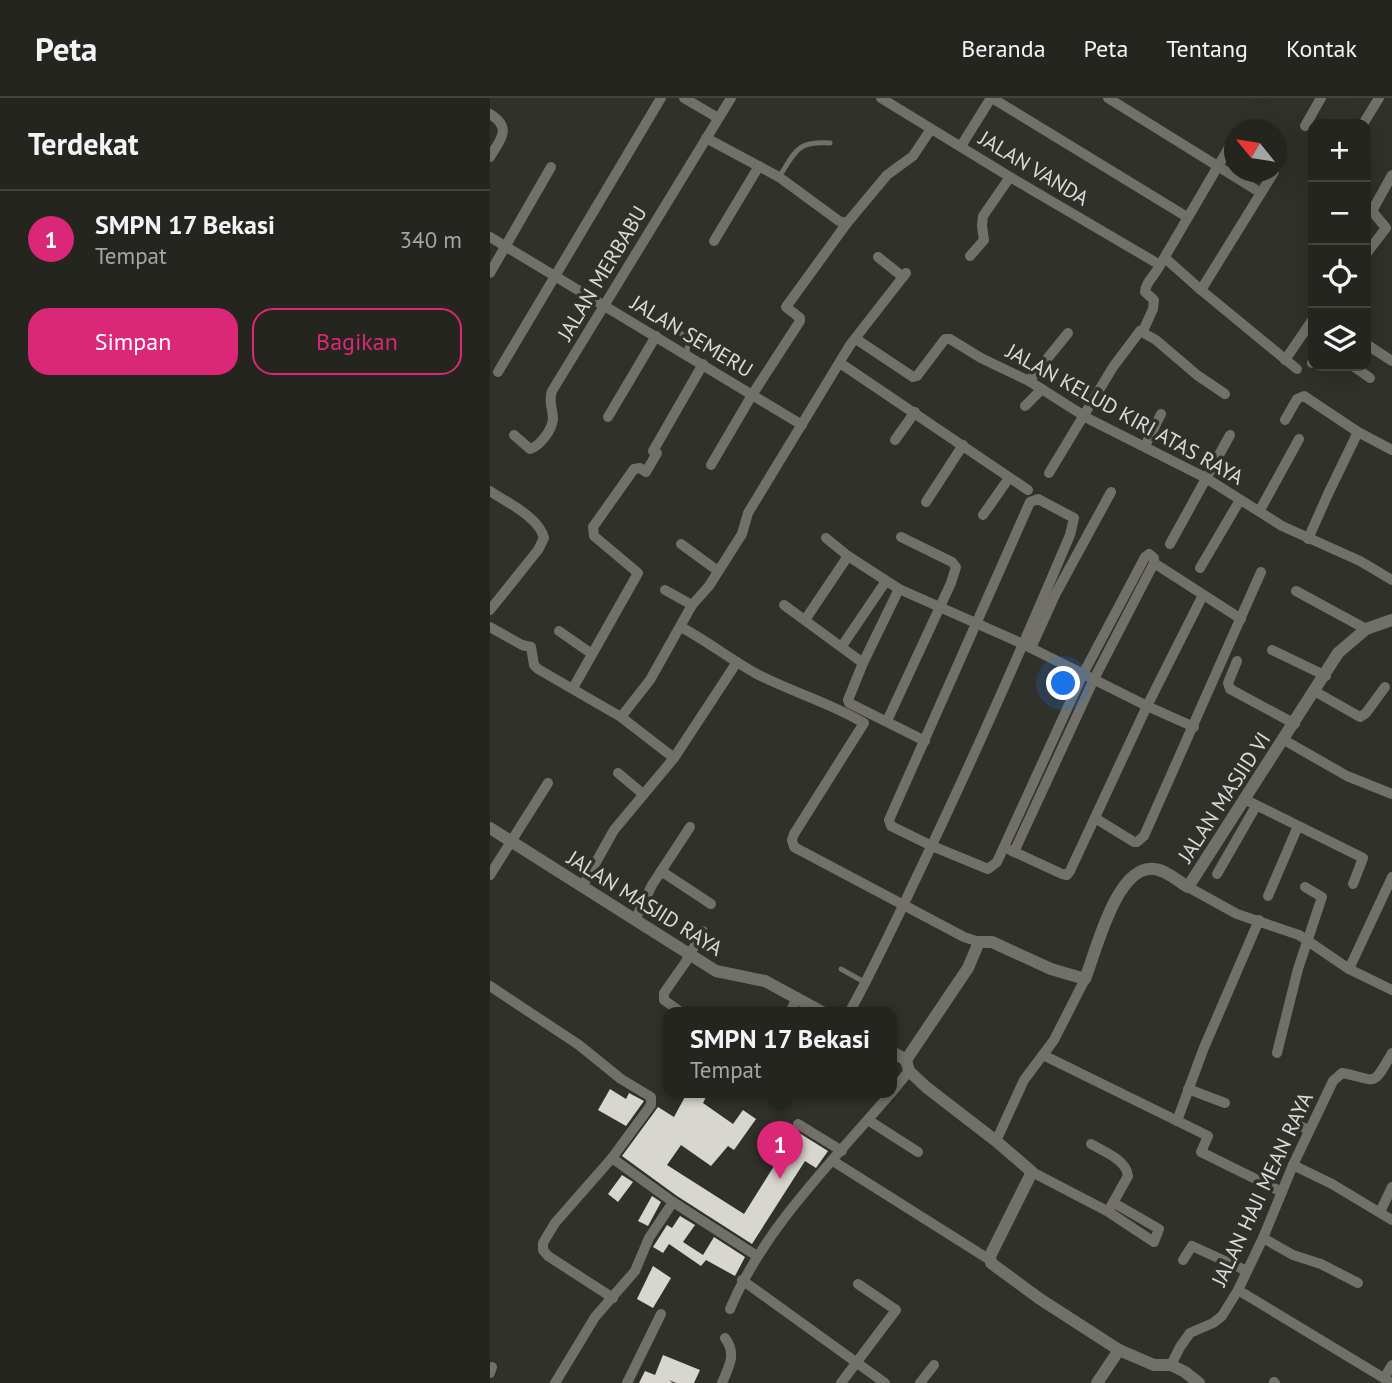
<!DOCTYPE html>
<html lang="id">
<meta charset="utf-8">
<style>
:root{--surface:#252520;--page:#2d2d29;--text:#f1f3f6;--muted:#a3a5a5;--line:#42423e;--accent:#db2777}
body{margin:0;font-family:"PT Sans",sans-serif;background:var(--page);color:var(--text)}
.controls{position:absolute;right:21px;top:21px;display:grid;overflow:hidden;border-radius:14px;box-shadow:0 7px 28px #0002}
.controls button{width:63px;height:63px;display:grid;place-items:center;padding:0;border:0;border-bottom:2px solid var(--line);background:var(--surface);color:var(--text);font:35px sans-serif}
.compass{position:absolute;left:734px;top:21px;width:63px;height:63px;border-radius:50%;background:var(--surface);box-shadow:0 7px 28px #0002;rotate:300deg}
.you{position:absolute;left:574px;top:586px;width:24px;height:24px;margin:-18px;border:5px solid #fff;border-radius:50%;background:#1a73e8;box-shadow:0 0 0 10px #1a73e833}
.badge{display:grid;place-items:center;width:46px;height:46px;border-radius:50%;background:var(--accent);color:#fff;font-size:23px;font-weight:700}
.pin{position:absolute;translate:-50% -58px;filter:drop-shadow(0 2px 4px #0008)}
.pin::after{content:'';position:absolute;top:37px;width:24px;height:21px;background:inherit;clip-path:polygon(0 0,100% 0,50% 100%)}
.popup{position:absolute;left:173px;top:909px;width:234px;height:91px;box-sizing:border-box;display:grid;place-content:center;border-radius:14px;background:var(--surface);filter:drop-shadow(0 2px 5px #0005);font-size:23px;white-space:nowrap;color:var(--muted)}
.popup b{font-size:26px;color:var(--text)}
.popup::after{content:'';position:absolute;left:50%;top:100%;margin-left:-14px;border:14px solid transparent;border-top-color:var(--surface)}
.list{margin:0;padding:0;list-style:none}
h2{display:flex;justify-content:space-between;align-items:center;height:91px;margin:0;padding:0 28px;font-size:30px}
h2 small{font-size:23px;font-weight:400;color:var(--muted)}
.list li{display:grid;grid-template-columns:46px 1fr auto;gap:21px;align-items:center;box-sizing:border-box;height:98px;padding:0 28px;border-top:2px solid var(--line)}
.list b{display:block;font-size:26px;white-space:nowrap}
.list p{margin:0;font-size:23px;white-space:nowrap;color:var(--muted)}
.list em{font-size:23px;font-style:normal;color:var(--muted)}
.actions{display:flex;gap:14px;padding:21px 28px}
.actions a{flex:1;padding:16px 0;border:2px solid var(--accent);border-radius:21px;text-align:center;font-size:24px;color:var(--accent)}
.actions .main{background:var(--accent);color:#fff}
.icon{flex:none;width:38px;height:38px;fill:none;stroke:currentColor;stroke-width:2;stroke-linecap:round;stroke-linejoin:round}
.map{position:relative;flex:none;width:902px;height:1285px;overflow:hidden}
header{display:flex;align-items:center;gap:42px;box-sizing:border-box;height:98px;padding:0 35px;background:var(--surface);border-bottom:2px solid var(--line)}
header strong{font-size:33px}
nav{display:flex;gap:38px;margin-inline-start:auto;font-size:24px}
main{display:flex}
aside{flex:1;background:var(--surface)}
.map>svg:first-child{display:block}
.building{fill:#d7d7cf}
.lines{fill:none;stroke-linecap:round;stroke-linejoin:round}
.service{stroke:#71706a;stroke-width:5}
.minor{stroke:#71706a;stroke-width:10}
.tertiary{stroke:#71706a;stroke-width:12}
.labels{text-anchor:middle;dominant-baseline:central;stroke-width:7;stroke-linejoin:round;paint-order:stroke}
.street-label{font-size:21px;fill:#dbdbd7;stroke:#31312b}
</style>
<header>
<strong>Peta</strong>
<nav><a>Beranda</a><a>Peta</a><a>Tentang</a><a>Kontak</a></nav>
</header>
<main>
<aside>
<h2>Terdekat<small></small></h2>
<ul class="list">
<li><span class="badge">1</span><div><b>SMPN 17 Bekasi</b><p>Tempat</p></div><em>340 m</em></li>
</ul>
<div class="actions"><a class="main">Simpan</a><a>Bagikan</a></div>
</aside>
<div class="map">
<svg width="902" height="1285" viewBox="0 0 902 1285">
<rect width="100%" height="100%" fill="#31312b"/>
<!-- building -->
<g class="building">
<path d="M120 991 136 1001 139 995 154 1003 136 1028 108 1012Z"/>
<path d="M197 995H218L213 1005 243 1026 253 1012 266 1021 244 1052 238 1048 221 1068 191 1047 177 1067 254 1116 306 1033 338 1053 326 1070 315 1063 262 1146 187 1098 132 1058 168 1009 184 1019Z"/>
<path d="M132 1077 143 1084 128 1104 118 1096Z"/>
<path d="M162 1098 171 1104 158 1128 148 1123Z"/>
<path d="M190 1118 205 1127 193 1144 213 1157 224 1139 255 1159 245 1178 216 1162 211 1168 179 1146 173 1155 163 1149 177 1127 182 1130Z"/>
<path d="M163 1168 181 1180 163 1210 147 1201Z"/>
<path d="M173 1257 210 1272 204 1285H186L179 1282 183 1285H149L155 1273 165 1277Z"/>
</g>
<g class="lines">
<!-- service -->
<g class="service">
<path d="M289 79C306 53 306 43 340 45"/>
<path d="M183 229 198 241 197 256"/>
<path d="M351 871 376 885"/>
</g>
<!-- minor -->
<g class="minor">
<path d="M194 0 228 20"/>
<path d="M391 0 520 79 670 167 741 46"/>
<path d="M502 0 697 119"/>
<path d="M618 0 771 95"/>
<path d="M0 16C23 30 10 42 0 59"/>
<path d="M873 26 889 0"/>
<path d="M815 28 831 0"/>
<path d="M216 40 289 79 349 123 357 125"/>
<path d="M471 48 501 0"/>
<path d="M0 139 312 327"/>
<path d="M224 143 269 68"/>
<path d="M876 156 896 130 882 113 902 77"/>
<path d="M480 158 494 142 492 128 493 118 520 79"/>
<path d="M388 159 413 179"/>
<path d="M675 160 711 192 807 271"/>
<path d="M0 175 61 69"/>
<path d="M711 192 784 74"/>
<path d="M653 233 663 211 664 202 655 194C655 185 666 176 670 167"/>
<path d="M366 241 423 279 427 278 455 241H460L491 260 539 283 599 321 716 380 792 428 870 463 902 482"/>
<path d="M876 246 902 263"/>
<path d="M795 262 823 221"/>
<path d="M350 265 538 392"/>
<path d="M822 265 823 264"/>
<path d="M863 268 880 280"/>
<path d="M8 274 171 0"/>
<path d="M539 283 578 235"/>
<path d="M535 308 552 291"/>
<path d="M118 319 166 238"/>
<path d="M795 322 807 301 814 298 868 334 902 352"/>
<path d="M24 337 40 351C50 348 62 332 63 321 63 310 58 304 62 293L241 0"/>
<path d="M405 342 425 314"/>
<path d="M655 348 671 316"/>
<path d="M221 367 262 297 310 223V220L296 209 357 125 397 77 423 58 441 31"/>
<path d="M559 375 623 269 650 233 666 242 707 277 735 296"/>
<path d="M0 393C16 404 49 419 54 440L48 452 0 512"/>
<path d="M436 404 473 347"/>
<path d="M770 412 809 341"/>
<path d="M493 417 519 380"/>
<path d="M336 440 358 458 409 491 533 546 657 608 704 629"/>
<path d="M818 441 838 396 868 334"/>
<path d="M191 446 228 473"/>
<path d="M680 446 740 337"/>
<path d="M664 465 751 521"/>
<path d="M710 470 750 402"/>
<path d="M409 491 373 565 358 602 359 605 435 643"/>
<path d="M175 492 202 507"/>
<path d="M806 493 876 531"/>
<path d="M294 507 373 565"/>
<path d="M315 522 358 458"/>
<path d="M0 529 32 547 41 549 44 567 48 571 131 619 184 660"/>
<path d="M191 529C217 543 240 561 265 575 301 594 339 604 374 625L304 736 302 742 304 749 474 839 489 844"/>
<path d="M69 533 102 556"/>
<path d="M352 548 396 483"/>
<path d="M541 550 566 495 621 394"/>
<path d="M782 552 836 578"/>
<path d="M747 563 738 585 740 591 805 626"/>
<path d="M83 590 148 475 104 438 103 429 144 371 150 370 156 374 167 355 163 353 213 266"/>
<path d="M826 594 870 619 876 615 895 589"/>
<path d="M131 619 160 582 202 507 219 488 252 436 258 415 360 247 416 175"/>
<path d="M397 623 461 485 466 469 462 464 411 439"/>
<path d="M794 642 857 678 902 696"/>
<path d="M128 675 153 696"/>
<path d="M756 702 873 760 863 786"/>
<path d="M605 720 644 744H647L654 738 771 474"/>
<path d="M520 752 572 776 577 777 580 773 657 608 713 497"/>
<path d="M171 773 221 806"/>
<path d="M727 776 766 708"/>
<path d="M0 777 58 685"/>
<path d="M92 789 124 732 184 660 247 564"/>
<path d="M698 789 747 816 809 837 859 871 902 892"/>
<path d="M778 798 808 728"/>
<path d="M146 820 162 787 200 729"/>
<path d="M859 871 902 779"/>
<path d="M0 888 89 947 131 981 161 999V1007L122 1060 65 1125 53 1145V1152L58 1158 123 1200"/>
<path d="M188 912 174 902V895L195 865 213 833"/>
<path d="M300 915 307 899"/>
<path d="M359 915C385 868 407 820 430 772 483 662 532 550 580 437L584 420 548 401 540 404 399 722 401 728 442 748 498 771 507 764 593 576 655 459 659 456 664 460V465L604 581 524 754"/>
<path d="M787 955 808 871 832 799 815 789"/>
<path d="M553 957 718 1038 711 1054 792 1094"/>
<path d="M698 991 735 1005"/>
<path d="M402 994 419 973"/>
<path d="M378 1022 428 1054"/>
<path d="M687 1023 713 952 769 822"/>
<path d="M801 1024 819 1032"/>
<path d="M308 1026 352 1053"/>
<path d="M506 1043 534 982 564 942 595 881"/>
<path d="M601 1046C613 1053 637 1062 638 1078L620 1110"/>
<path d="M122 1060 183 1104 267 1158"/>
<path d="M343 1063 500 1162"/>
<path d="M803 1067 842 1086 902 1122"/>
<path d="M542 1074 617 1113 664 1144 669 1131 624 1105"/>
<path d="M890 1114 902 1089"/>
<path d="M773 1140 803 1157 831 1166 868 1185"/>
<path d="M693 1162 702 1148 757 1173"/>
<path d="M252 1182 395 1285"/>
<path d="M748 1192 902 1285"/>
<path d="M240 1211C274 1130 344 1062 401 995"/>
<path d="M681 1267 690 1249 700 1235 723 1225 732 1218 748 1192 773 1140 803 1067 843 983 852 975C887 981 881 992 902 955"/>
<path d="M0 1275 2 1269"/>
<path d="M894 1280 902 1267"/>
<path d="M784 1284 785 1285"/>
<path d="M65 1285 105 1219 145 1173 159 1140 183 1104"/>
<path d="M137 1285 171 1216"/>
<path d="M232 1285C239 1268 247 1256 235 1240"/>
<path d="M351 1285 406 1212 368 1186"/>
<path d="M430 1285 444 1267"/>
</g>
<!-- tertiary -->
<g class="tertiary">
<path d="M0 730 226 873 275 883 334 915"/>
<path d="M402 954 416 962 419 973 436 989 506 1043 542 1074 500 1158 501 1165 550 1201 629 1252 664 1267H681L695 1274 709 1285"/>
<path d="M416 962 478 870 489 844H502L561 871 595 881C606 854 626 767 664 771 676 772 688 783 698 789L848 555 876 531 902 522"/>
<path d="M607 1285 629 1252"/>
</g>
</g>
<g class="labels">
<!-- street labels -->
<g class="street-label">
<text transform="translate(544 70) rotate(31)">JALAN VANDA</text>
<text transform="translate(112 175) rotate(-59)">JALAN MERBABU</text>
<text transform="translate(202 238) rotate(31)">JALAN SEMERU</text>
<text transform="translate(635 316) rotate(29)">JALAN KELUD KIRI ATAS RAYA</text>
<text transform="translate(734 699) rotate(-57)">JALAN MASJID VI</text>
<text transform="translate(155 805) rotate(32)">JALAN MASJID RAYA</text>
<text transform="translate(772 1091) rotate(-65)">JALAN HAJI MEAN RAYA</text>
</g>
</g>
</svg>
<div class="controls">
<button>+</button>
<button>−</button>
<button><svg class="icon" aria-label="locate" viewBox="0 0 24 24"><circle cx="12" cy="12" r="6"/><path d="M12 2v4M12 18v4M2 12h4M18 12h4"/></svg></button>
<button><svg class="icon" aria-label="layers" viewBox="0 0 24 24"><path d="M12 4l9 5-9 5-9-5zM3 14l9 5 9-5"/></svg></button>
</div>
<svg class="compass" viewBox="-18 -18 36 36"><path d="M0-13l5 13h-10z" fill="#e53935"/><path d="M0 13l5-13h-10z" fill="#a3a5a5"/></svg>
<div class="you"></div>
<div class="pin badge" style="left:290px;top:1081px">1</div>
<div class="popup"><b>SMPN 17 Bekasi</b>Tempat</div>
</div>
</main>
